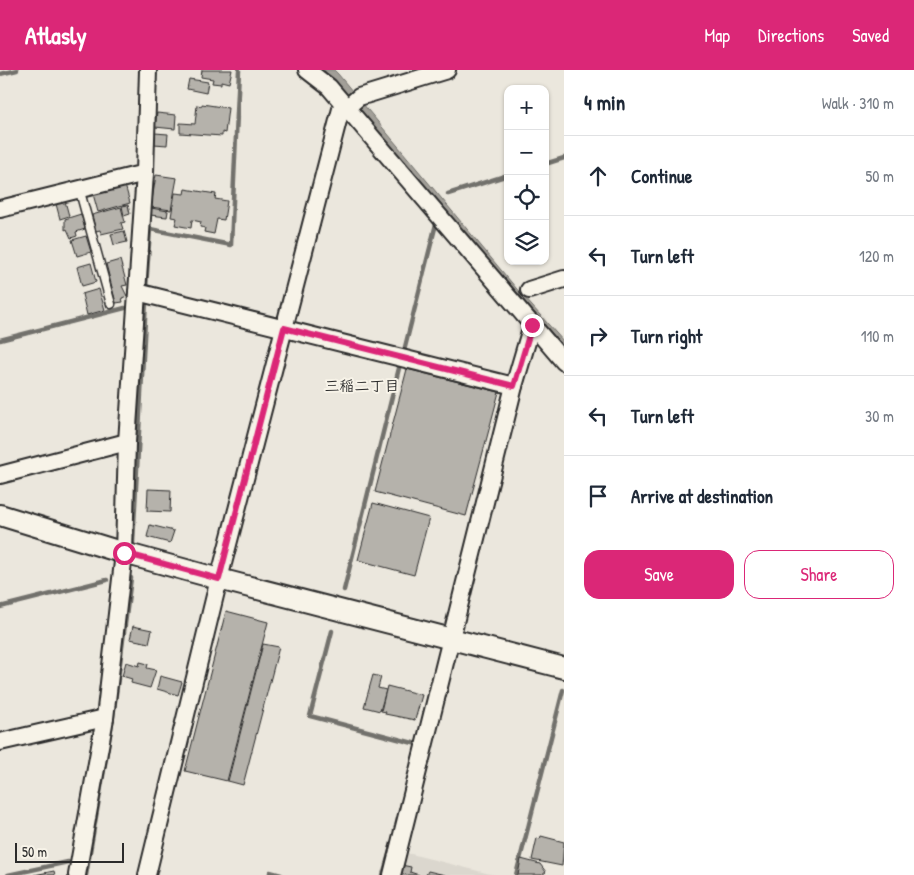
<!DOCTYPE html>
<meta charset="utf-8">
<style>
:root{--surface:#fff;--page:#f6f6f7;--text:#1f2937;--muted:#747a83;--line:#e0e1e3;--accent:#db2777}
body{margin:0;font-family:"Patrick Hand","Klee One",sans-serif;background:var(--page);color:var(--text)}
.controls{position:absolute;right:15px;top:15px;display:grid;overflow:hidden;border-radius:10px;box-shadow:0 1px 4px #0004}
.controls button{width:45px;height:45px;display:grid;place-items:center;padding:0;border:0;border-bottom:1px solid var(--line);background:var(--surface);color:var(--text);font:25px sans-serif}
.scale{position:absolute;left:15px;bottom:12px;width:109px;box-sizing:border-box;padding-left:5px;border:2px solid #2b2b2b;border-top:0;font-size:14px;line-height:18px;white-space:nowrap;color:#2b2b2b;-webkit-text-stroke:4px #f7f3e8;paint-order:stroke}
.stop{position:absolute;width:15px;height:15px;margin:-11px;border:4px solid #db2777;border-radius:50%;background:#fff}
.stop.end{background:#db2777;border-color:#fff;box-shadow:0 1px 5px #0008}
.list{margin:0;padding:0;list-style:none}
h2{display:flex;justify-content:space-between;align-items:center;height:65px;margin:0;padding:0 20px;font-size:21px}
h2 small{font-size:16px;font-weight:400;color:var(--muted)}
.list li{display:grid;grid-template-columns:32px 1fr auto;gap:15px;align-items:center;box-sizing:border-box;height:80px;padding:0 20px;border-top:1px solid var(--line)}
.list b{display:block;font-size:19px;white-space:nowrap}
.list em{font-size:16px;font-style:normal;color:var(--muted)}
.actions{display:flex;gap:10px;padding:15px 20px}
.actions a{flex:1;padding:11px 0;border:1px solid var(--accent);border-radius:15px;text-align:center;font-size:18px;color:var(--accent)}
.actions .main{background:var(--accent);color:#fff}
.icon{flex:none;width:28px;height:28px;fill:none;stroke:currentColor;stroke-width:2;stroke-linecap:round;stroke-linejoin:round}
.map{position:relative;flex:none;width:564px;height:805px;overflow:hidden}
header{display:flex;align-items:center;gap:30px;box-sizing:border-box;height:70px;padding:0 25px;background:var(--accent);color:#fff}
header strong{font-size:24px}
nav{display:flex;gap:28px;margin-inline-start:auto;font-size:18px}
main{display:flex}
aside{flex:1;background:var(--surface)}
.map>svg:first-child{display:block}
.built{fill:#dbd7ce}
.water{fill:#a29f98;stroke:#72716c}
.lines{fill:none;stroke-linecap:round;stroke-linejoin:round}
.stream{stroke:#72716c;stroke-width:4.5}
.building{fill:#b5b2ab;stroke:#2b2b2b}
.service-casing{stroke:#2b2b2b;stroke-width:11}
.minor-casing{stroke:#2b2b2b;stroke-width:20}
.tertiary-casing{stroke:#2b2b2b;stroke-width:24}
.service{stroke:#f7f3e8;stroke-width:8}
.minor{stroke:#f7f3e8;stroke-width:16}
.tertiary{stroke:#f7f3e8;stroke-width:20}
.route{stroke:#db2777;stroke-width:6}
.labels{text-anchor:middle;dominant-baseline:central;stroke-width:4;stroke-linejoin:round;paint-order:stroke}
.neighbourhood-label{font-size:15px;font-weight:bold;fill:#2b2b2b;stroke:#f7f3e8}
</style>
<header>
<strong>Atlasly</strong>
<nav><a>Map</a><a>Directions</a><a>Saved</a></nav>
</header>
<main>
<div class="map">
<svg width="564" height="805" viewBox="0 0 564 805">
<rect width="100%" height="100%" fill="#ebe7dd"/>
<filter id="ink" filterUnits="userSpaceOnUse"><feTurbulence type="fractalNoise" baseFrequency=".02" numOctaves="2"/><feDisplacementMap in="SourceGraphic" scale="10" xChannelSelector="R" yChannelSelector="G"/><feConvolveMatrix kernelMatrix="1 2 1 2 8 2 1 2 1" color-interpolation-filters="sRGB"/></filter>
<g filter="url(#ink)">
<!-- built -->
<path class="built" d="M403 782 494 805H398Z"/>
<!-- water -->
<path class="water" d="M324 0H334L338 4 516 218 564 272V277Z"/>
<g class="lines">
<!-- stream -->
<g class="stream">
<path d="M0 4 17 0"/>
<path d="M545 94 564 88"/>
<path d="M448 124 508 105"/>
<path d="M146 218 150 159 231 175 239 0"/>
<path d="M0 270 125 238"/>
<path d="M404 281 437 150"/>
<path d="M133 473 146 231"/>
<path d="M344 520 400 294"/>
<path d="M0 537 107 510"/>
<path d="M332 561 310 646 417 674 416 678"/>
<path d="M8 805 68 792"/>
<path d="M86 805 113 647 131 508"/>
<path d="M270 805V802L281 805"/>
<path d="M383 805 391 777"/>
<path d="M516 805 563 620"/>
</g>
</g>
<!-- building -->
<g class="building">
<path d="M202 0H232L229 13 221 11V14L212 13 213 9 201 7Z"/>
<path d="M189 9 208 12 206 23 187 19Z"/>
<path d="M202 34 228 38 225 63 222 62V66L180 63V53L195 54 197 35 202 36Z"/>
<path d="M157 43 176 45 175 59 155 57Z"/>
<path d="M155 63 168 64 167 75 154 74Z"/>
<path d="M156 105 177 108 171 140 151 137Z"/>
<path d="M125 115 130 133 98 142 93 124Z"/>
<path d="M185 119 216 124 215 129 227 131 224 150 217 149 214 164 204 162 205 158 200 157 201 152 192 150 191 158 175 155 177 148 171 147 175 123 184 124Z"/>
<path d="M65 131 69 146 60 149 56 134Z"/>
<path d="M128 135 130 144 124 146 122 136Z"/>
<path d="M121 137 125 152 121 153 123 159 101 164 100 160 96 161 92 145Z"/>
<path d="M151 138 168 141 167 147 150 145Z"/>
<path d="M81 144 85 159 76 162 77 166 71 168 67 159 65 160V149Z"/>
<path d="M124 161 127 172 114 175 111 164Z"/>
<path d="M86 166 91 182 77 186 72 170Z"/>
<path d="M120 190 127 215 122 216 127 226 122 228 123 232 116 233 106 194Z"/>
<path d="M91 193 96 212 82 216 77 197Z"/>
<path d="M99 219 105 240 87 245 82 224Z"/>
<path d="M407 299 499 322 466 446 375 422Z"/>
<path d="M148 419 171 420 170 442 147 441Z"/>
<path d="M373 433 429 448 414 505 358 490Z"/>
<path d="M150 455 174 461 170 473 147 467Z"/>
<path d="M226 541 268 552 227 711 185 701Z"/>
<path d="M133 556 152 560 149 573 130 569Z"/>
<path d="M263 574 279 577 243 715 228 711Z"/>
<path d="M126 592 139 596 140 592 148 594 147 598 156 600 150 618 131 613 132 609 122 606Z"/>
<path d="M373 605 381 607 378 618 386 620 380 641 364 637Z"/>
<path d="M160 606 182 612 178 625 157 619Z"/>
<path d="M387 616 422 625 415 650 385 644 386 642 381 641Z"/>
<path d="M541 766 564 772 562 796 532 790 537 768 540 769Z"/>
<path d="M521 789 540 794 546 802 542 805H518Z"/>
<path d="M401 795 411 797 410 802 419 805H399Z"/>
<path d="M54 801 55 805H34Z"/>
<path d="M428 801 445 805H426Z"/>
</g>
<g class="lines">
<defs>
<path id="service" d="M79 118 111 234"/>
<g id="minor">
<path d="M307 0 329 17 564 292"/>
<path d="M345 39 359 27 447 0"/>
<path d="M0 139 145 103"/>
<path d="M529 220 564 209"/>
<path d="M137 222 514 316"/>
<path d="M0 405 127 372"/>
<path d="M0 672 105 648"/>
<path d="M77 805 105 648 124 483 127 372 145 103 148 0"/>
<path d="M147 805 219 509 342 35"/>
<path d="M392 805 514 316 532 255"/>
</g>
<path id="tertiary" d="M0 445 124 483 219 509 564 598"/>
</defs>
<!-- service casing -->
<use href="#service" class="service-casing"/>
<!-- minor casing -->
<use href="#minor" class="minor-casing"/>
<!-- tertiary casing -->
<use href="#tertiary" class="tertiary-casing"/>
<!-- service -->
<use href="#service" class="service"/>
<!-- minor -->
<use href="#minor" class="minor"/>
<!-- tertiary -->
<use href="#tertiary" class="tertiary"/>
</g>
</g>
<g class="lines" filter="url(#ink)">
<!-- route -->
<path class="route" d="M124 483 219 509 284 258 514 316 532 255"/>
</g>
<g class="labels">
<!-- neighbourhood labels -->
<g class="neighbourhood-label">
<text x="362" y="315">三稲二丁目</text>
</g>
</g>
</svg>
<div class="controls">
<button>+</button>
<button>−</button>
<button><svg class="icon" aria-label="locate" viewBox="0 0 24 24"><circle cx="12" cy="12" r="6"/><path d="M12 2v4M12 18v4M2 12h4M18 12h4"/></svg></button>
<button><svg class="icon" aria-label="layers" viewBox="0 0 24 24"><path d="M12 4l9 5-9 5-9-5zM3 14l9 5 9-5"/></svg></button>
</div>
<div class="scale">50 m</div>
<div class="stop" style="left:124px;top:483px"></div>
<div class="stop end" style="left:532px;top:255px"></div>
</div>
<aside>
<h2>4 min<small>Walk · 310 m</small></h2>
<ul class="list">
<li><svg class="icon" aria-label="ahead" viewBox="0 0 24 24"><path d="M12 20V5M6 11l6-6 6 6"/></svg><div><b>Continue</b></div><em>50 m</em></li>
<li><svg class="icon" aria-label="left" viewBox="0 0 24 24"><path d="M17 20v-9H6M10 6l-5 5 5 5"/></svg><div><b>Turn left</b></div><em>120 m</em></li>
<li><svg class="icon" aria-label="right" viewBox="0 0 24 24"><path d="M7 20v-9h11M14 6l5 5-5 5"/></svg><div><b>Turn right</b></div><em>110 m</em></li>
<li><svg class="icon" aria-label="left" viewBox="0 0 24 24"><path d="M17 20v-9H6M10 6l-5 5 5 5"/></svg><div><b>Turn left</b></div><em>30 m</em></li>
<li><svg class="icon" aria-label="arrive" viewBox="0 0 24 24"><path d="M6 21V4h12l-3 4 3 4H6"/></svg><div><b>Arrive at destination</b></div></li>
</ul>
<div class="actions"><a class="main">Save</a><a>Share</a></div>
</aside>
</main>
